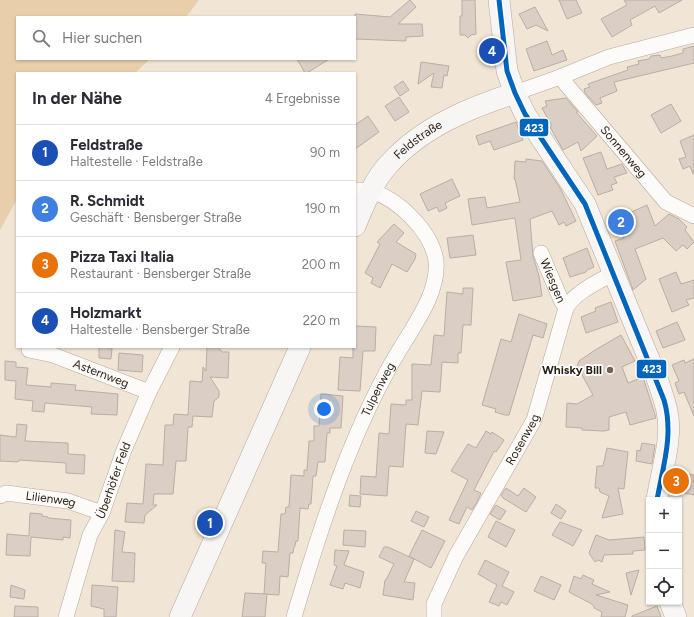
<!DOCTYPE html>
<html lang="de">
<meta charset="utf-8">
<style>
:root{--surface:#fff;--page:#f2f2f3;--text:#2b2b33;--muted:#7c7c81;--line:#e1e1e2;--accent:#111827}
body{margin:0;font-family:Figtree,sans-serif;background:var(--page);color:var(--text)}
.controls{position:absolute;right:12px;bottom:12px;display:grid;overflow:hidden;border-radius:0px;box-shadow:0 1px 3px #0004}
.controls button{width:36px;height:36px;display:grid;place-items:center;padding:0;border:0;border-bottom:1px solid var(--line);background:var(--surface);color:var(--text);font:20px sans-serif}
.you{position:absolute;left:324px;top:409px;width:14px;height:14px;margin:-10px;border:3px solid #fff;border-radius:50%;background:#1a73e8;box-shadow:0 0 0 6px #1a73e833}
.badge{display:grid;place-items:center;width:26px;height:26px;border-radius:50%;background:var(--accent);color:#fff;font-size:13px;font-weight:700}
.pin{position:absolute;translate:-50% -50%;border:2px solid #fff;box-shadow:0 1px 4px #0006}
.list{margin:0;padding:0;list-style:none}
h2{display:flex;justify-content:space-between;align-items:center;height:52px;margin:0;padding:0 16px;font-size:17px}
h2 small{font-size:13px;font-weight:400;color:var(--muted)}
.list li{display:grid;grid-template-columns:26px 1fr auto;gap:12px;align-items:center;box-sizing:border-box;height:56px;padding:0 16px;border-top:1px solid var(--line)}
.list b{display:block;font-size:15px;white-space:nowrap}
.list p{margin:0;font-size:13px;white-space:nowrap;color:var(--muted)}
.list em{font-size:13px;font-style:normal;color:var(--muted)}
.icon{flex:none;width:22px;height:22px;fill:none;stroke:currentColor;stroke-width:2;stroke-linecap:round;stroke-linejoin:round}
.map{position:relative;flex:none;width:694px;height:617px;overflow:hidden}
.search{position:absolute;background:var(--surface);box-shadow:0 1px 3px #0004;left:16px;top:16px;width:340px;height:44px;display:flex;align-items:center;gap:10px;box-sizing:border-box;padding:0 14px;border-radius:0px;color:var(--muted);font-size:15px}
.panel{position:absolute;background:var(--surface);box-shadow:0 1px 3px #0004;left:16px;top:72px;width:340px;height:276px;border-radius:0px}
.map>svg:first-child{display:block}
.green{fill:#e8ceab}
.building{fill:#dbcec5;stroke:#b9ada5}
.lines{fill:none;stroke-linecap:round;stroke-linejoin:round}
.street-casing{stroke:#b3aa9d;stroke-width:16}
.secondary-casing{stroke:#b3aa9d;stroke-width:22}
.street{stroke:#fdfbf9;stroke-width:15}
.secondary{stroke:#f8f5f5;stroke-width:21}
.bus-1-casing{stroke:#fff;stroke-width:8}
.bus-1{stroke:#0065bd;stroke-width:5}
.poi-dot{fill:#6c6457;stroke:#fff;stroke-width:1.5}
.labels{text-anchor:middle;dominant-baseline:central;stroke-width:3.5;stroke-linejoin:round;paint-order:stroke}
.street-label{font-size:12px;fill:#251e13;stroke:#fff}
.poi-label{font-size:12px;font-weight:bold;fill:#251e13;stroke:#fff;text-anchor:end}
.line-badge{stroke:#fff;stroke-width:1.5}
.badge-label{font-size:11px;text-anchor:middle;font-weight:bold;fill:#fff}
</style>
<div class="map">
<svg width="694" height="617" viewBox="0 0 694 617">
<rect width="100%" height="100%" fill="#f1e5d5"/>
<!-- green -->
<path class="green" d="M0 0H199L186 17H17V59H150L135 73H17V199L0 230Z"/>
<!-- building -->
<g class="building">
<path d="M410 0 416 7 398 24H422L423 36 406 37V41L355 39V14L390 17Z"/>
<path d="M462 0H475L476 34 471 35 468 38 465 35H460V16H462Z"/>
<path d="M559 0H576L582 13 567 19Z"/>
<path d="M624 0H682L659 13 655 6 630 20 632 25 612 37 601 19 627 5Z"/>
<path d="M535 7 548 31 536 25 527 29 519 14Z"/>
<path d="M547 41 552 55 563 50 567 60 534 71 526 49Z"/>
<path d="M694 46V63L614 82 617 91 600 98 602 103 596 105 585 93 584 89 590 87 588 84 628 70 627 67 639 64 638 61 649 59 651 56 660 55 661 58 672 56 683 53V49Z"/>
<path d="M297 59H329L307 73H305Z"/>
<path d="M421 62 449 66 447 76 444 75 442 88 431 87 434 73 418 84Z"/>
<path d="M403 81 409 90 400 96 394 87Z"/>
<path d="M399 97 409 112 395 121 385 106Z"/>
<path d="M566 98 578 112H576L597 136 581 151 578 142 563 150 550 127 552 126 542 108 547 106 545 101Z"/>
<path d="M671 104 681 121 661 133 651 115Z"/>
<path d="M368 116 379 132 355 149V125Z"/>
<path d="M516 122 523 140 494 150 490 141 479 145 476 136Z"/>
<path d="M694 135V174H693L690 166 683 169 679 159 686 157 680 141Z"/>
<path d="M601 152 607 169 622 164 627 173 614 177 617 183 611 185 613 190 598 195 583 158Z"/>
<path d="M526 159 542 161 560 188 576 221 566 226 564 222 559 225 552 211 530 219 533 256 539 276 542 296 513 301 506 262 521 260 515 218 472 225 468 199 485 197 487 208 520 202 515 179H514L515 161 526 162Z"/>
<path d="M452 179 460 196 445 203 447 208 439 212 437 207 428 211 420 194Z"/>
<path d="M647 205 655 226 669 214 679 219 687 227 685 230 694 242 687 249 683 245 676 251 663 238 635 249 646 279 633 290 615 241 624 238 616 219Z"/>
<path d="M394 224 404 233 396 242 416 254 415 259 407 272 392 264 380 288 371 283 373 278 365 273 380 244 377 242Z"/>
<path d="M473 235 476 255 450 258 447 238Z"/>
<path d="M587 248 594 267 587 270 586 272 570 277 563 258Z"/>
<path d="M676 272 681 284 694 280V298L686 300 689 305 672 312 659 279Z"/>
<path d="M463 288H473L471 325H463L461 353H458V363L442 362 440 392 422 391 418 425 406 424 403 467 389 466 387 496 360 494 361 476 376 477 379 433 389 434 391 404 406 405V400H412V364L431 365 434 335 444 336 447 292 463 294Z"/>
<path d="M611 302 618 322 586 333 581 317 596 311 595 308Z"/>
<path d="M519 314 547 324 543 338 533 335 509 415H505L495 412 496 409 482 405 501 339 511 342Z"/>
<path d="M677 322 685 340 663 348 656 331Z"/>
<path d="M355 326 376 327 375 351H363L360 391 338 390 340 357 353 358V347H355Z"/>
<path d="M621 335 635 361 622 367 628 383 643 377 656 418 630 425 626 412 609 417V430L604 431 582 430V428L566 427 567 403 577 404 593 395 577 366 579 361 595 350Z"/>
<path d="M99 347 112 348 111 359 99 358Z"/>
<path d="M207 347H218L222 352H229L228 378 210 377 219 391V397L214 401 212 417 193 416 192 427H188L186 461H176L173 494H154L153 505H157L145 515 144 523 125 522 127 503 143 504 146 464 163 465 165 425H173L174 414 188 415 190 381 202 382 203 367 206 371Z"/>
<path d="M119 353 143 355 142 372 118 370Z"/>
<path d="M694 359V416L684 392 679 394 675 383 679 381 672 365 684 360 685 363Z"/>
<path d="M5 361 16 362V367L28 368 26 385 51 387V383L76 385 75 390 118 394 117 415 91 414 92 407 45 403 44 412 32 411 33 401 15 399 16 381 5 380Z"/>
<path d="M321 394 343 396 341 428H330V433H327L325 462H318L316 476H313L311 504H309L308 509 300 508 298 541H296L295 546 294 547 293 553H290L288 577 280 576 279 595 264 594 266 563H262L263 551 278 552 281 514H285L286 507H289L291 475 304 476V470H307L309 441H314V426H319Z"/>
<path d="M17 424 27 425 25 441 68 443V454L85 455 84 474 66 473V463L19 460 18 462 0 461V435L16 437Z"/>
<path d="M427 431 444 432 436 454 425 453Z"/>
<path d="M486 431 491 434 492 432 504 440 496 452 494 451 474 490 481 493 477 502 472 510 467 507 459 524 449 520 468 480 451 471 468 444 476 448Z"/>
<path d="M642 443 655 445 652 464 636 461 637 450 640 451Z"/>
<path d="M607 448 628 452 624 489 618 488 623 514 602 518 609 496 600 492 599 488H595L597 466H603Z"/>
<path d="M675 471 694 475V495L671 490Z"/>
<path d="M506 488 518 496 524 488 536 497 526 512 503 498 501 495Z"/>
<path d="M350 495 361 496 360 507 349 506Z"/>
<path d="M556 504 566 511 561 519 551 513Z"/>
<path d="M496 505 506 511 500 520 490 514Z"/>
<path d="M416 511 429 517 424 527 411 521Z"/>
<path d="M30 513 42 514V516L48 517V518L71 520 70 538 63 537V540L31 537 30 556 6 555 7 534 29 536Z"/>
<path d="M496 521 515 530 506 547 488 537Z"/>
<path d="M560 522 582 530 573 546 552 535Z"/>
<path d="M115 530 125 532 122 552 135 553 134 582 112 581Z"/>
<path d="M344 530 366 531 365 547 343 545Z"/>
<path d="M422 530 445 541 431 568 409 556Z"/>
<path d="M596 535 609 540 644 537 645 550 633 551V554L604 555 602 562 598 560 595 562 589 553Z"/>
<path d="M384 547H388L414 559 404 582 415 583 413 600 383 595 385 580H386L394 564 379 557Z"/>
<path d="M335 550 349 551 344 565 364 572 360 588 345 583 343 589 330 585 337 566 334 565Z"/>
<path d="M485 560 509 572 502 586 514 592 507 605 501 602 499 606 489 602 497 585 478 574Z"/>
<path d="M639 570 631 595 626 573Z"/>
<path d="M583 575 594 580 592 584 610 592 596 595 628 605 625 617H601L602 612 594 608V606L590 603 569 592 574 576 581 579Z"/>
<path d="M541 576 561 585 554 600 534 591Z"/>
<path d="M11 585 25 590 24 599 10 597Z"/>
<path d="M92 585 118 587 116 617H104V609L91 606Z"/>
<path d="M245 593 267 594 265 617H242Z"/>
<path d="M15 606 38 607V617H14Z"/>
<path d="M657 606 661 617H632V616Z"/>
</g>
<g class="lines">
<defs>
<g id="street">
<path id="s1" d="M560 77 666 202 694 216"/>
<path d="M515 93 560 77 609 57 694 35"/>
<path id="s2" d="M541 253 561 300 566 308"/>
<path id="s3" d="M29 350 53 355 149 392"/>
<path id="s4" d="M0 496 6 493 68 501 102 513"/>
<path id="s5" d="M66 617 90 535 102 513 124 450 149 392 172 347"/>
<path id="s6" d="M294 617C320 529 352 428 400 349 415 324 439 292 436 261 432 232 398 198 370 191 365 190 360 190 355 190"/>
<path id="s7" d="M434 617V604L456 556 534 420 566 308C575 292 598 282 614 273"/>
</g>
<g id="secondary">
<path d="M499 0 507 71 515 93 525 114 585 204 658 381C661 391 665 401 667 411 673 440 661 471 657 500"/>
<path id="s8" d="M355 226C364 205 373 181 389 164 422 127 469 108 515 93"/>
<path d="M670 602 676 617"/>
<path d="M180 617 300 347"/>
</g>
</defs>
<!-- street casing -->
<use href="#street" class="street-casing"/>
<!-- secondary casing -->
<use href="#secondary" class="secondary-casing"/>
<!-- street -->
<use href="#street" class="street"/>
<!-- secondary -->
<use href="#secondary" class="secondary"/>
<defs>
<path id="bus-1" d="M499 0 507 71 515 93 525 114 585 204 664 400C674 434 663 466 657 500"/>
</defs>
<!-- bus-1 casing -->
<use href="#bus-1" class="bus-1-casing"/>
<!-- bus-1 -->
<use href="#bus-1" class="bus-1"/>
</g>
<!-- markers -->
<circle class="poi-dot" cx="610" cy="370" r="4"/>
<g class="labels">
<!-- street labels -->
<g class="street-label">
<text stroke="none"><textPath href="#s8" startOffset="109">Feldstraße</textPath></text>
<text stroke="none"><textPath href="#s1" startOffset="98">Sonnenweg</textPath></text>
<text stroke="none"><textPath href="#s2" startOffset="30">Wiesgen</textPath></text>
<text stroke="none"><textPath href="#s3" startOffset="76">Asternweg</textPath></text>
<text stroke="none"><textPath href="#s6" startOffset="243">Tulpenweg</textPath></text>
<text stroke="none"><textPath href="#s7" startOffset="200">Rosenweg</textPath></text>
<text stroke="none"><textPath href="#s5" startOffset="145">Überhöfer Feld</textPath></text>
<text stroke="none"><textPath href="#s4" startOffset="52">Lilienweg</textPath></text>
</g>
<!-- poi labels -->
<g class="poi-label">
<text x="602" y="370">Whisky Bill</text>
</g>
</g>
<g class="line-badge">
<rect x="519" y="118" width="30" height="19" rx="4" fill="#0065bd"/>
<rect x="636" y="359" width="31" height="20" rx="4" fill="#0065bd"/>
</g>
<g class="badge-label">
<text x="534" y="132">423</text>
<text x="652" y="373">423</text>
</g>
</svg>
<div class="controls">
<button>+</button>
<button>−</button>
<button><svg class="icon" aria-label="locate" viewBox="0 0 24 24"><circle cx="12" cy="12" r="6"/><path d="M12 2v4M12 18v4M2 12h4M18 12h4"/></svg></button>
</div>
<div class="you"></div>
<div class="pin badge" style="left:210px;top:523px;background:#1a4fb4">1</div>
<div class="pin badge" style="left:621px;top:222px;background:#3f7fe0">2</div>
<div class="pin badge" style="left:676px;top:481px;background:#e8710a">3</div>
<div class="pin badge" style="left:492px;top:51px;background:#1a4fb4">4</div>
<div class="search"><svg class="icon" aria-label="search" viewBox="0 0 24 24"><circle cx="10" cy="10" r="6"/><path d="M15 15l6 6"/></svg>Hier suchen</div>
<section class="panel">
<h2>In der Nähe<small>4 Ergebnisse</small></h2>
<ul class="list">
<li><span class="badge" style="background:#1a4fb4">1</span><div><b>Feldstraße</b><p>Haltestelle · Feldstraße</p></div><em>90 m</em></li>
<li><span class="badge" style="background:#3f7fe0">2</span><div><b>R. Schmidt</b><p>Geschäft · Bensberger Straße</p></div><em>190 m</em></li>
<li><span class="badge" style="background:#e8710a">3</span><div><b>Pizza Taxi Italia</b><p>Restaurant · Bensberger Straße</p></div><em>200 m</em></li>
<li><span class="badge" style="background:#1a4fb4">4</span><div><b>Holzmarkt</b><p>Haltestelle · Bensberger Straße</p></div><em>220 m</em></li>
</ul>
</section>
</div>
